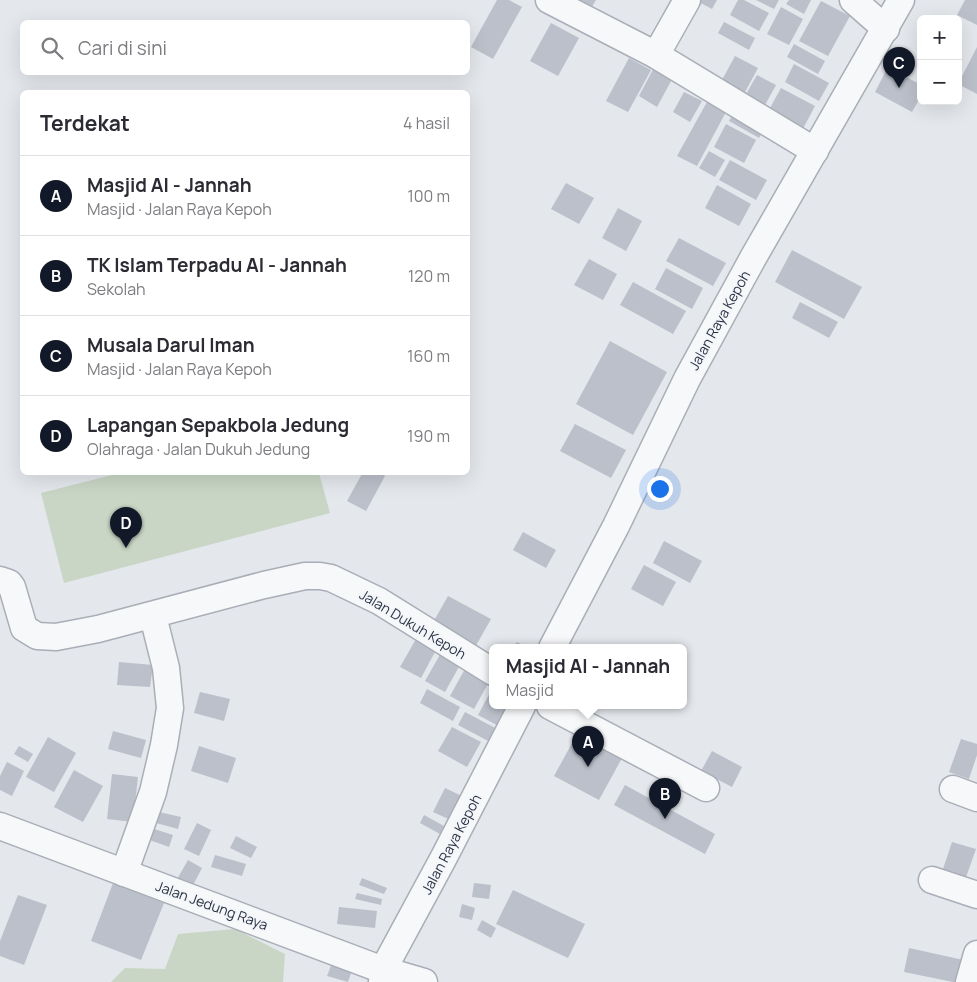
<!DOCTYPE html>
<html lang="id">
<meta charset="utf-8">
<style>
:root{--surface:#fff;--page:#f2f2f3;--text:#2b2b33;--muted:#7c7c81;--line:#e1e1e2;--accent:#111827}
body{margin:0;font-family:Manrope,sans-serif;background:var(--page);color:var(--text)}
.controls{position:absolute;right:15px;top:15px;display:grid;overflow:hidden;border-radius:8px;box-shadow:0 5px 20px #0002}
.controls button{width:45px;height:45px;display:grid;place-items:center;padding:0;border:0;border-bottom:1px solid var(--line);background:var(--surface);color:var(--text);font:25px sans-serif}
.you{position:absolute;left:659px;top:488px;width:18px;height:18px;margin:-12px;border:4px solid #fff;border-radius:50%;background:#1a73e8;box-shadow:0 0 0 8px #1a73e833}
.badge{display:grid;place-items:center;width:32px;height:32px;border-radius:50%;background:var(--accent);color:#fff;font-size:16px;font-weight:700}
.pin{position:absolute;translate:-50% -41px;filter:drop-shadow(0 1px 2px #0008)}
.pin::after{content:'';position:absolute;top:26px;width:18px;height:15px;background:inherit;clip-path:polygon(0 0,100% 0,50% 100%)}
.popup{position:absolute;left:489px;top:644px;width:198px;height:65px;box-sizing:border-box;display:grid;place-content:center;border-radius:8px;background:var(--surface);filter:drop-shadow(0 1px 4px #0005);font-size:16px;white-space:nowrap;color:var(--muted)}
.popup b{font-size:19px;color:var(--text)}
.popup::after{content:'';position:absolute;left:50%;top:100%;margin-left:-10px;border:10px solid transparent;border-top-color:var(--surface)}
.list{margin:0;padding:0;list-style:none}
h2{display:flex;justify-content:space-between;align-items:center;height:65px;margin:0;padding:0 20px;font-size:21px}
h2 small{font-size:16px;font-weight:400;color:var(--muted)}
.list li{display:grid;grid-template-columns:32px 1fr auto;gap:15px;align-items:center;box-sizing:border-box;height:80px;padding:0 20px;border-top:1px solid var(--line)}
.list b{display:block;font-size:19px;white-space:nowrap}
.list p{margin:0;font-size:16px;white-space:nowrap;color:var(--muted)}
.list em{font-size:16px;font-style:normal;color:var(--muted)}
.icon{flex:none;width:28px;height:28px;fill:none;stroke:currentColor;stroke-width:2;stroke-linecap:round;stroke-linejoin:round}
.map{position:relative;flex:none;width:977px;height:982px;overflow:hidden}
.search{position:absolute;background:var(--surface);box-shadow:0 5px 20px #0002;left:20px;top:20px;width:450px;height:55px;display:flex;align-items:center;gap:12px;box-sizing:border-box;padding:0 18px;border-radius:8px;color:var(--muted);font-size:19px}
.panel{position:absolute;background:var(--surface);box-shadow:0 5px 20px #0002;left:20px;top:90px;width:450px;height:385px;border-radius:8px}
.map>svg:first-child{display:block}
.green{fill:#c9d6c5}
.building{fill:#bbc0ca}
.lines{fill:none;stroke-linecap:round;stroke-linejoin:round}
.minor-casing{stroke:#a9aeb7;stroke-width:29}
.minor{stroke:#f7f8fa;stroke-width:26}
.labels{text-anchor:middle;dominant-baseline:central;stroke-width:4;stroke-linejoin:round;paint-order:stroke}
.street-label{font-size:14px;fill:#2b3445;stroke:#f4f6f9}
</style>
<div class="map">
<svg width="977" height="982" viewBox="0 0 977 982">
<rect width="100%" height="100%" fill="#e4e7ec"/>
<!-- green -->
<g class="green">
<path d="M120 473H319L330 513 64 583 41 493Z"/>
<path d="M235 929 285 954 283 982H111L125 968 165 969 178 934Z"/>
</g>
<!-- building -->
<g class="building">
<path d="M497 0H509L522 7 493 59 471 47Z"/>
<path d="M574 0H596L589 12Z"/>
<path d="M695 0H717L712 9Z"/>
<path d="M738 0H744L769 13 759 31 730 15Z"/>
<path d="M756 0H779L774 9Z"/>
<path d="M789 0H811L804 14 786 4Z"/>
<path d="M965 0H977V25L957 15Z"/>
<path d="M821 1 850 16 828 56 799 41Z"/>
<path d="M781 7 803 19 789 45 767 34Z"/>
<path d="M724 22 755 38 749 50 718 33Z"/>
<path d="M551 23 579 38 558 76 530 61Z"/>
<path d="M794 44 825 61 818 74 787 57Z"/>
<path d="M977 47V94L958 84Z"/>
<path d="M735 56 758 68 739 103 716 91Z"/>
<path d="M629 58 651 70 628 112 606 101Z"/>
<path d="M658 60 677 70 657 107 639 96Z"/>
<path d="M794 64 829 83 819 101 785 82Z"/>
<path d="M888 67 921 85V96L912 112 875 92Z"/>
<path d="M757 75 776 85 760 114 741 103Z"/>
<path d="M781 88 815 106 799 136 765 117Z"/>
<path d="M684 92 702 101 690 122 673 112Z"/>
<path d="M707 102 726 112 697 166 677 156Z"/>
<path d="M736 109 766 125 759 138 729 121Z"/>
<path d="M726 124 756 140 744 163 714 147Z"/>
<path d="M709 151 725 160 715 177 699 168Z"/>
<path d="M730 160 767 180 756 200 719 180Z"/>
<path d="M566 183 594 198 579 224 551 209Z"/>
<path d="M717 185 751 204 739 226 705 208Z"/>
<path d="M618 208 642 221 626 251 602 238Z"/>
<path d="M679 238 726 263 713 286 666 261Z"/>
<path d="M792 250 862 287 844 319 775 282Z"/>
<path d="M589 259 617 274 603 300 574 285Z"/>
<path d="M666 268 703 288 692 309 655 289Z"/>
<path d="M633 282 686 311 673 334 620 305Z"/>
<path d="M800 302 838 322 829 338 792 318Z"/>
<path d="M610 341 667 372 633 435 576 404Z"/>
<path d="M575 424 626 450 611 478 560 451Z"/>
<path d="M363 472H379L385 476 366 511 347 501Z"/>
<path d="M523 532 556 550 546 568 513 550Z"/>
<path d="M664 541 702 561 690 583 653 563Z"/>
<path d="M644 565 676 582 663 606 631 589Z"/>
<path d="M448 596 491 619 474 649 431 626Z"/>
<path d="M416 639 436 650 421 678 400 667Z"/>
<path d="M517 642 529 648H513Z"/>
<path d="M441 653 461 663 445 692 425 681Z"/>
<path d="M119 662 153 665 150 687 117 685Z"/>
<path d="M466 667 490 680 474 709 450 696Z"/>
<path d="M493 687V706H519L506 730 478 715Z"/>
<path d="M427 689 460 707 453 721 420 703Z"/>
<path d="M200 692 230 699 224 721 194 713Z"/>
<path d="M465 712 499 730 492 743 458 725Z"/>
<path d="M452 727 481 742 467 767 438 751Z"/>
<path d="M113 731 146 740 141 758 108 749Z"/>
<path d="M577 734 622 758 599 800 554 776Z"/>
<path d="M48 737 76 753 54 792 26 777Z"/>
<path d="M961 739 977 744V755L969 779 949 772Z"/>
<path d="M19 746 33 754 28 762 14 754Z"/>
<path d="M199 746 236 758 228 783 191 771Z"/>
<path d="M712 751 742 767 732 787 701 771Z"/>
<path d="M7 762 24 771 12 796 0 790V776Z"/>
<path d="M74 770 103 786 83 822 54 807Z"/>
<path d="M112 774 138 777 133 822 107 819Z"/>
<path d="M625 785 715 834 705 854 614 805Z"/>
<path d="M445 788 464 797 453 821 433 812Z"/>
<path d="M159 812 181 817 178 829 156 823Z"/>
<path d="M424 815 444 826 440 834 420 823Z"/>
<path d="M197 823 211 830 199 856 184 849Z"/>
<path d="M148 827 173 835 169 847 144 838Z"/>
<path d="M236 836 257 847 251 858 230 848Z"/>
<path d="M952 842 976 849 965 880 942 872Z"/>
<path d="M215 855 246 864 242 876 211 867Z"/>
<path d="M188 860 202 868 191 889 176 881Z"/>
<path d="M362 878 387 888 384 894 359 885Z"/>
<path d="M113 883 164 903 141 960 91 941Z"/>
<path d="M474 883 491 885 489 899 472 897Z"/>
<path d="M513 890 585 924 568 958 496 924Z"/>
<path d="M357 893 382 899 381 905 355 899Z"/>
<path d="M18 895 47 905 24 965 0 956V941Z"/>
<path d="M462 904 475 908 472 920 459 917Z"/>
<path d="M339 907 377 911 375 928 337 924Z"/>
<path d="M482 920 496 928 491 938 477 930Z"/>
<path d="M909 948 968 961 963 982H953L904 972Z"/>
<path d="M332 963 352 970 348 982 327 976Z"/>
</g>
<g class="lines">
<defs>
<g id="minor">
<path d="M549 0 656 55 815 151"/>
<path d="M853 0 886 29"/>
<path d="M656 55 687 0"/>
<path d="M0 580 9 583 12 587 24 628 37 636 56 637 98 629 264 585 305 576H320L331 578 379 601 493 672"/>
<path d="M552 648 616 526 687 379 753 258 901 0"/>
<path d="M550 706 706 788"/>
<path d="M953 789 977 798"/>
<path d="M0 826 383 970 424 982"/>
<path d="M124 873 153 792 164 745 170 708 166 668 153 616"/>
<path d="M932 880 977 895"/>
<path d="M382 982 383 970 443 859 522 706"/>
<path d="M969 982 977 954"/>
</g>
</defs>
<!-- minor casing -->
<use href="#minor" class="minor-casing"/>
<!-- minor -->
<use href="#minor" class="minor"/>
</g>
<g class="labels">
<!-- street labels -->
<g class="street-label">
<text transform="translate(719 320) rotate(-61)">Jalan Raya Kepoh</text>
<text transform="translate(413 624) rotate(31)">Jalan Dukuh Kepoh</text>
<text transform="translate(451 844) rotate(-62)">Jalan Raya Kepoh</text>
<text transform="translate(212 905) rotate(20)">Jalan Jedung Raya</text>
</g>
</g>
</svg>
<div class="controls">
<button>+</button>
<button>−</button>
</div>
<div class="you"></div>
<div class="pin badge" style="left:588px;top:767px">A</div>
<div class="popup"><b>Masjid Al - Jannah</b>Masjid</div>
<div class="pin badge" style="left:665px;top:819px">B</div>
<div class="pin badge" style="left:899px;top:88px">C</div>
<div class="pin badge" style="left:126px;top:548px">D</div>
<div class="search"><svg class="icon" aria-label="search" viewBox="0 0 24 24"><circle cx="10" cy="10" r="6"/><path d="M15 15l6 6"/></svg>Cari di sini</div>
<section class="panel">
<h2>Terdekat<small>4 hasil</small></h2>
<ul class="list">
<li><span class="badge">A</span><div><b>Masjid Al - Jannah</b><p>Masjid · Jalan Raya Kepoh</p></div><em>100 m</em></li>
<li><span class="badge">B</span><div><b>TK Islam Terpadu Al - Jannah</b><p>Sekolah</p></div><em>120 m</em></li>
<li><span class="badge">C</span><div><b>Musala Darul Iman</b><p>Masjid · Jalan Raya Kepoh</p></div><em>160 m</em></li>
<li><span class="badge">D</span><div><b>Lapangan Sepakbola Jedung</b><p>Olahraga · Jalan Dukuh Jedung</p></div><em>190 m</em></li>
</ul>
</section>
</div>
